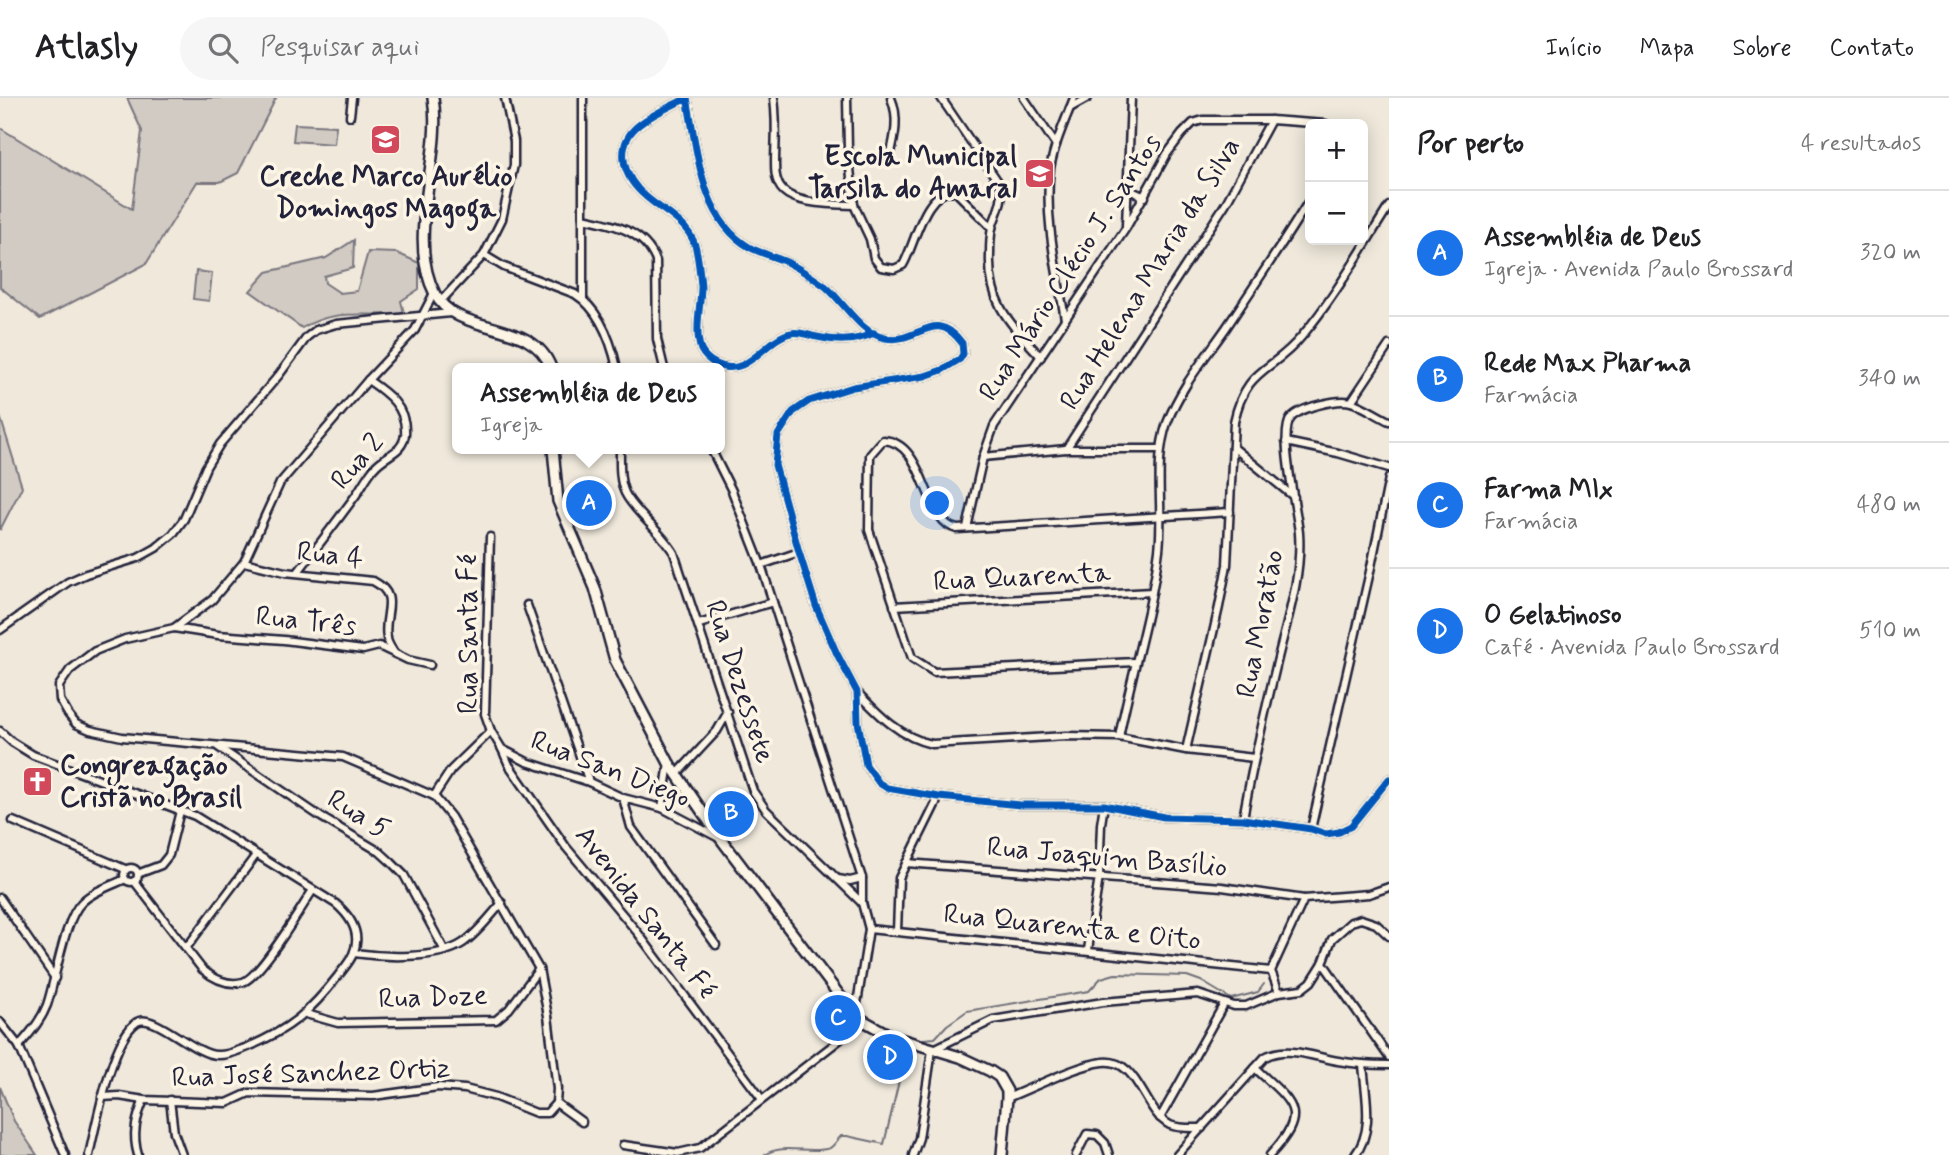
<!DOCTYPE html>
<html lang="pt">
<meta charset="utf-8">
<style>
:root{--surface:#fff;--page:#f6f6f6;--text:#202124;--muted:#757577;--line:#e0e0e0;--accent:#1a73e8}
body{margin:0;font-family:Mynerve,sans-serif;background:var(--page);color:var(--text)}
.controls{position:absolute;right:21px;top:21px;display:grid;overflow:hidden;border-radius:10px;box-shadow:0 4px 18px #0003}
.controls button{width:63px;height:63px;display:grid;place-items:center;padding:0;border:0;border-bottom:2px solid var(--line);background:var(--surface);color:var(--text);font:35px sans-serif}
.you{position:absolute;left:938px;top:406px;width:24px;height:24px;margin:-18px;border:5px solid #fff;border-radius:50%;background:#1a73e8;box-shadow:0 0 0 10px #1a73e833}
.badge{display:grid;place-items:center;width:46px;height:46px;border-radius:50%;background:var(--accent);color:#fff;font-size:23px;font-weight:700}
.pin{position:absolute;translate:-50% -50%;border:4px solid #fff;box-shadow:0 2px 7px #0006}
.popup{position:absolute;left:452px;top:265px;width:273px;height:91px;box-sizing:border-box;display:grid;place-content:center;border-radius:10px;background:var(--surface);filter:drop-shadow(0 2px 5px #0005);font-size:23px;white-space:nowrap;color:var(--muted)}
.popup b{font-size:26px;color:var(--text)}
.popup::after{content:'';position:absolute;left:50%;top:100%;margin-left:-14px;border:14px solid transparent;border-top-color:var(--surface)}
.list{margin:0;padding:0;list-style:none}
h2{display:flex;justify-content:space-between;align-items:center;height:91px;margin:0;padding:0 28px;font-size:30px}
h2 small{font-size:23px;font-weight:400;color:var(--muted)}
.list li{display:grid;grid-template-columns:46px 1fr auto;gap:21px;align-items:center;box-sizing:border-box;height:126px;padding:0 28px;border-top:2px solid var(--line)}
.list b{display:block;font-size:26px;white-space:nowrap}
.list p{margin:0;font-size:23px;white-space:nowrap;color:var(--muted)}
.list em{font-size:23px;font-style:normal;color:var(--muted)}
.icon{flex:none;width:38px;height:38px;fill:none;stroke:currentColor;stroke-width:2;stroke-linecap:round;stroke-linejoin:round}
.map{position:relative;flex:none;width:1389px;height:1057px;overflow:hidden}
header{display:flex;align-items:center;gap:42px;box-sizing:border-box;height:98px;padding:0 35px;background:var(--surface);border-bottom:2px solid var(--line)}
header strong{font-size:33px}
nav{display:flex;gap:38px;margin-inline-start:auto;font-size:24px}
.search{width:490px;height:63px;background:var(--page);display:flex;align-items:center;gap:18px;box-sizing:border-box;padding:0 24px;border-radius:38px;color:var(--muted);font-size:26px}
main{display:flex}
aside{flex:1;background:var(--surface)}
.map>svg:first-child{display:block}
.green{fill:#d1cbc3;stroke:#7a767f;stroke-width:2}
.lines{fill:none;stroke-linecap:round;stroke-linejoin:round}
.stream{stroke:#716f79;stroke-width:2}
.street-casing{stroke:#22223b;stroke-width:11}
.secondary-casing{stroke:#22223b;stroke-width:14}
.street{stroke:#fcf5e5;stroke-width:6}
.secondary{stroke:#fcf5e5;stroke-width:9}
.cycleway-casing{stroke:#fcf5e5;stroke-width:11}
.cycleway{stroke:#0057b8;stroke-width:7}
.labels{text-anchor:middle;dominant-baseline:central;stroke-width:7;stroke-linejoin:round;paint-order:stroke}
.poi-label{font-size:28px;font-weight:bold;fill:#22223b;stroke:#fcf5e5;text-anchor:end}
.street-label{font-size:28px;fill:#22223b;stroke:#fcf5e5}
</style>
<header>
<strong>Atlasly</strong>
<div class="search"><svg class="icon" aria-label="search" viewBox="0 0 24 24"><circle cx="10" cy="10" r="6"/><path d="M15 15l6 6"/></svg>Pesquisar aqui</div>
<nav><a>Início</a><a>Mapa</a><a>Sobre</a><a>Contato</a></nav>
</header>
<main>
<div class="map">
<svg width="1389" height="1057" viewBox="0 0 1389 1057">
<rect width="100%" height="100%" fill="#efe8db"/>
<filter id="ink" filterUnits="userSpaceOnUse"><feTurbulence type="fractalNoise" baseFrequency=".0143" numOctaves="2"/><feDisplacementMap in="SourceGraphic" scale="14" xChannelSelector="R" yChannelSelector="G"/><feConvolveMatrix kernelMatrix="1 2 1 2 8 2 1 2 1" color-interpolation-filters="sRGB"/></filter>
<g filter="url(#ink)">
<!-- green -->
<g class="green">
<path d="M127 0H276L238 75 220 84H197L146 166 40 221 0 189V30L132 111 142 33Z"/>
<path d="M295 26 336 28 334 46 293 43Z"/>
<path d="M354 142 353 170 324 178 325 185 340 195 357 193 368 154 397 155 419 165V191L401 203 404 215C366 220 336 209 302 230L250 193 267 174 326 160Z"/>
<path d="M196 173 212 175 209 203 193 201Z"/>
<path d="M0 318 22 389 0 432Z"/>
<path d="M0 989 14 1023 37 1057H0Z"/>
</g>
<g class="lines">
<!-- stream -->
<g class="stream">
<path d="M923 941 935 940 947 927 967 913 1089 893 1101 880 1115 876 1187 878 1201 883 1231 901 1258 894 1264 886"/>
<path d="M764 1057C784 1044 809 1057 830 1050 834 1048 838 1041 841 1038H847L884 1046 904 962"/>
</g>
<defs>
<g id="street">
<path d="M583 0V201"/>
<path d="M774 0C784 77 745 106 854 107"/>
<path d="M847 0 848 52 854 107 870 141 874 160 881 169 894 171 903 167C915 147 925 88 956 94L992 130"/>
<path d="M941 0 1001 88C1004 104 996 115 992 130 990 139 990 148 990 157 988 206 1010 225 1041 259"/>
<path d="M1024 0 1056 47"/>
<path d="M1070 10 1088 0"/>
<path d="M350 18 352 0"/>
<path d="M889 63C894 42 900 21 891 0"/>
<path d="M1127 91 1145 99"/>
<path d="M583 120C612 126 644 132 656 163L657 241 664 270"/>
<path d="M1126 128 1131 0"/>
<path d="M484 157 504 169 575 196C599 211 611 243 617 270"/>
<path d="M434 195 415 232 368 282 280 385 244 464 212 502 174 530 125 541 95 553 70 572 59 588 60 602 68 616 76 626 90 632 122 639 343 659 434 698 451 719 539 871 548 918 557 991 556 1005"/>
<path d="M440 204 484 157 502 121 514 67V43L505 0"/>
<path d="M1065 221C1057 173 1044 120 1050 71 1054 47 1065 23 1074 0"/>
<path d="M874 235C852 245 835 243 812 238 805 236 798 233 791 235 765 240 748 282 716 266 710 263 704 258 701 252 694 233 701 207 701 188 700 177 699 166 697 156 693 122 657 113 638 91 620 71 617 43 640 26 654 15 672 8 687 0 697 49 700 121 749 149 760 155 772 158 784 163 798 169 812 179 825 188 843 203 861 236 885 240 920 246 934 208 962 245L963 256 960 261 942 272 925 278 853 289 809 303 793 314 778 337 775 367 799 454 816 508 837 556 857 594 858 624 866 667 879 685 887 690 939 699 1020 707H1104L1164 719 1243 721 1311 731 1326 736 1339 734 1351 728 1389 681"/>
<path d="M1351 304 1389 247"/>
<path d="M1286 344 1338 355 1389 370"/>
<path d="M1233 349 1294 399"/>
<path d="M620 351C620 365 619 382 625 395 634 414 661 433 674 455L753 693 766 712 862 805"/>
<path d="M1066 351 1226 105 1271 22"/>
<path d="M983 359 1066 351H1160"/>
<path d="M967 430 983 359 994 328 1126 130 1167 56 1182 36 1193 25 1203 22H1271L1326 26"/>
<path d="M490 439 485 616 491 633 502 651 527 664 589 684 623 700 662 710 717 739"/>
<path d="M244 464 285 474 373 483C402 498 382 517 387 540 387 545 392 551 395 556"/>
<path d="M761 467 799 454"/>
<path d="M298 474C317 449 337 423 356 397 362 388 367 378 374 370 385 356 403 356 405 336 407 309 387 295 368 282"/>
<path d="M527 507 589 684"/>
<path d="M894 508 1152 494"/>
<path d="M699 526 773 504"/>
<path d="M174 530 218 537 284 542 363 552 379 548 408 562 430 567"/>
<path d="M0 532 68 484 86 476 138 460 156 450 173 436 184 421 206 369 220 346 279 277 307 239 316 232 336 226 451 215"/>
<path d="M1135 564 934 574 912 560 869 432 870 357 883 342C927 344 923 424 957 431L1230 414"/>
<path d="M857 594C878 616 901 640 932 646L1066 638 1119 639 1186 652 1254 660"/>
<path d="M0 633 12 644 33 657 195 718 336 806C351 819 362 836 353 856 350 864 343 871 338 878 310 914 290 931 248 949 238 952 228 958 217 957 194 957 154 914 137 924 112 940 96 1027 89 1057"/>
<path d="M1119 639C1131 577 1151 515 1159 452 1164 410 1153 365 1167 325 1180 290 1205 260 1226 230 1255 187 1283 145 1310 101"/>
<path d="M218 649 321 719 380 754 391 764 404 777 445 853"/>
<path d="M502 651 509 667 566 749 638 835 761 1000"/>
<path d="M1186 652 1219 509 1227 467 1234 324C1246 268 1272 275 1302 238 1335 199 1361 152 1389 108"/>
<path d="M677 676 717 633 728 614"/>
<path d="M434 698 451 672 491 633"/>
<path d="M623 700 631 729 716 847"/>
<path d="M662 710 669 665"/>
<path d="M1243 721C1252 667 1265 614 1278 560 1288 519 1302 477 1299 435 1297 412 1278 335 1291 320 1299 310 1338 300 1351 304 1364 308 1376 317 1389 323"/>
<path d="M13 723 125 771"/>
<path d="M1311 731 1371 469 1389 380"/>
<path d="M906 765 1222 789 1304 801"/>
<circle cx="131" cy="777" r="7"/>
<path d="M140 775 161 767 169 757 180 713"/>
<path d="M838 781 850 783 862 780"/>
<path d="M134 783 202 871C214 881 227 888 243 884 261 878 301 810 313 792"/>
<path d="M0 800 55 880"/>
<path d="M869 831 1271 873"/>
<path d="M897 833 899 780 939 699"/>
<path d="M187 849 256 757"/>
<path d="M1088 852 1099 779 1101 726 1104 707"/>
<path d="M354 855C382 859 438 862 463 845 478 835 490 818 502 805"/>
<path d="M1323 865 1389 959"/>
<path d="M1271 873 1304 801 1369 796 1389 789"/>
<path d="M1271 873 1279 894"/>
<path d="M306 916 338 925 496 922 509 911 539 871"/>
<path d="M0 924 19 948 65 1057"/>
<path d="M19 948C30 935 41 923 47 907 56 881 64 821 82 804 93 793 111 788 125 781"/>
<path d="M1255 970C1292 1005 1311 1013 1270 1057"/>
<path d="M102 999 119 998 144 1002 227 1005 249 995 373 998 438 989 465 991 496 999 536 1015H547L556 1005"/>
<path d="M1007 1000C1033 990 1077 967 1103 964 1139 960 1143 1014 1170 1027 1180 1031 1192 1030 1202 1030"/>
<path d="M170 1002 174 1035 182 1057"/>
<path d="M556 1005 582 1024"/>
<path d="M1160 1020 1224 906"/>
<path d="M623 1047 678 1055 700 1050 846 937 855 918 869 831 862 805V780L761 467 732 393 711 351"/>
<path d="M138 1057C132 1037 136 1020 144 1002"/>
<path d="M913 1057 919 1040 932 952 993 922 1103 904 1198 896 1234 908H1246L1279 894 1302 891 1311 884 1323 865 1332 841 1351 824 1361 821 1376 826 1389 838"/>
<path d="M1076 1057 1087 1036 1097 1037 1105 1045 1109 1057"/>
<path d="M1177 1057 1265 959C1287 947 1315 959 1338 963 1355 966 1372 967 1389 967"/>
<path d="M1355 1057C1375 1032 1365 996 1363 966"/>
</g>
<g id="secondary">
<path d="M433 0C443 60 405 138 435 196 457 239 533 219 551 270"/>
<path d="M553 351 558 403 595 490 615 562 669 665 721 741 855 918 893 939 960 959 990 973 999 979 1007 993V1000L1002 1057"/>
</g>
</defs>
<!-- street casing -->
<use href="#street" class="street-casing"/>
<!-- secondary casing -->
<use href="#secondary" class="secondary-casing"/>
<!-- street -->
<use href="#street" class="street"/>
<!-- secondary -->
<use href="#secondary" class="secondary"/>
<defs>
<path id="cycleway" d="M874 235C852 245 835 243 812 238 805 236 798 233 791 235 765 240 748 282 716 266 710 263 704 258 701 252 694 233 701 207 701 188 700 177 699 166 697 156 693 122 657 113 638 91 620 71 617 43 640 26 654 15 672 8 687 0 697 49 700 121 749 149 760 155 772 158 784 163 798 169 812 179 825 188 843 203 861 236 885 240 920 246 934 208 962 245L963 256 960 261 942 272 925 278 853 289 809 303 793 314 778 337 775 367 799 454 816 508 837 556 857 594 858 624 866 667 879 685 887 690 939 699 1020 707H1104L1164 719 1243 721 1311 731 1326 736 1339 734 1351 728 1389 681"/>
</defs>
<!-- cycleway casing -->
<use href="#cycleway" class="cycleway-casing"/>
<!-- cycleway -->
<use href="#cycleway" class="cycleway"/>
</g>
</g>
<!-- icons -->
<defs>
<symbol id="school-square" viewBox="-11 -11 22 22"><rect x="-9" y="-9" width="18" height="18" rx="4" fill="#d1495b" stroke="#fcf5e5"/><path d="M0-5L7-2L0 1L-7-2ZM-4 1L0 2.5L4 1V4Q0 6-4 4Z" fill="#fff"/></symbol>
<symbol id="church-square" viewBox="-11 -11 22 22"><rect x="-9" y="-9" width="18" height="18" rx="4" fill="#d1495b" stroke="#fcf5e5"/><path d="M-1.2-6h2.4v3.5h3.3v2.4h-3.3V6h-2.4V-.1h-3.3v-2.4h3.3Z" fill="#fff"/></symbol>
</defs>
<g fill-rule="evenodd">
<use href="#school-square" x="368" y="24" width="35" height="35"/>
<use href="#school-square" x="1022" y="58" width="35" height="35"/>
<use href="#church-square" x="20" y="666" width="35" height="35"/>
</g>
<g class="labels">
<!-- poi labels -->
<g class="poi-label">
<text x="1017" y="59">Escola Municipal<tspan x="1017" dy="32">Tarsila do Amaral</tspan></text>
<text x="386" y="79" text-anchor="middle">Creche Marco Aurélio<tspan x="386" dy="32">Domingos Magoga</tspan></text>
<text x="60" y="668" text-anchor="start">Congreagação<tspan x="60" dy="32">Cristã no Brasil</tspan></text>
</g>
<!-- street labels -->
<g class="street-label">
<text transform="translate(1071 170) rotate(-57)">Rua Mário Clécio J. Santos</text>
<text transform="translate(1151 176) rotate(-58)">Rua Helena Maria da Silva</text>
<text transform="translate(358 364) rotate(-49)">Rua 2</text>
<text transform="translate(330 458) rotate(7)">Rua 4</text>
<text transform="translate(1022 480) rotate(-3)">Rua Quarenta</text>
<text transform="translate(306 524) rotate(6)">Rua Três</text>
<text transform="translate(1261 526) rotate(-79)">Rua Moratão</text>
<text transform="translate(469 536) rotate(-90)">Rua Santa Fé</text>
<text transform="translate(739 584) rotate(72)">Rua Dezessete</text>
<text transform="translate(610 672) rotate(21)">Rua San Diego</text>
<text transform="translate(358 717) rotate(32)">Rua 5</text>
<text transform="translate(1107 760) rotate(5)">Rua Joaquim Basílio</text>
<text transform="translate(645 815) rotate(52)">Avenida Santa Fé</text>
<text transform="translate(1072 830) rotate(6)">Rua Quarenta e Oito</text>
<text transform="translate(433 900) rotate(-2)">Rua Doze</text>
<text transform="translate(311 976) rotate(-2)">Rua José Sanchez Ortiz</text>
</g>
</g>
</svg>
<div class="controls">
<button>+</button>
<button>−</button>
</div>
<div class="you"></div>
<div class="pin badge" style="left:589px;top:405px">A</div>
<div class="popup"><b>Assembléia de Deus</b>Igreja</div>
<div class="pin badge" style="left:731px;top:716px">B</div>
<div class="pin badge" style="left:838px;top:920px">C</div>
<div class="pin badge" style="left:890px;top:959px">D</div>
</div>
<aside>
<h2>Por perto<small>4 resultados</small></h2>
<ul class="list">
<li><span class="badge">A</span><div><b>Assembléia de Deus</b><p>Igreja · Avenida Paulo Brossard</p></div><em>320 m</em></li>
<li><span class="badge">B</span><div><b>Rede Max Pharma</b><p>Farmácia</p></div><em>340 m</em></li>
<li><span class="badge">C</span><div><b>Farma MIx</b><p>Farmácia</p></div><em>480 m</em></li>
<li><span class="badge">D</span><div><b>O Gelatinoso</b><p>Café · Avenida Paulo Brossard</p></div><em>510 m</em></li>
</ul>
</aside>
</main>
